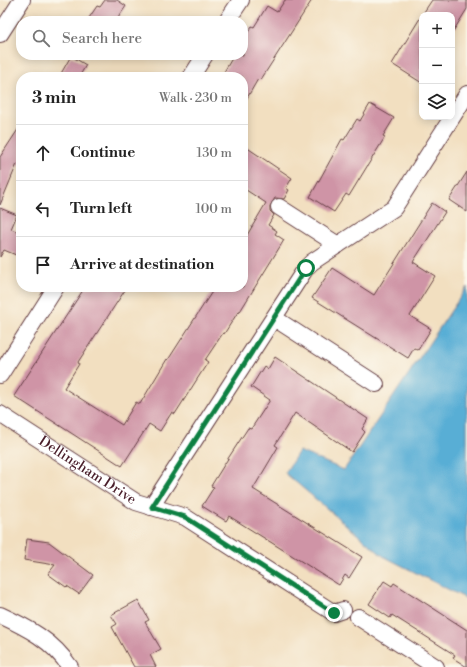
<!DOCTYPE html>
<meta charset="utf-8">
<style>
:root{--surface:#fff;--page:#f6f6f6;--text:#222;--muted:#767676;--line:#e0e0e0}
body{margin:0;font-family:"Libre Bodoni",serif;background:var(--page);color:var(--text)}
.controls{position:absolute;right:12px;top:12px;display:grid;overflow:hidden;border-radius:8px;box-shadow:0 2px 10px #0003}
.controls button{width:36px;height:36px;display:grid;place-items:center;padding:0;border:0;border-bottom:1px solid var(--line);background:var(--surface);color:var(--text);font:20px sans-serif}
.stop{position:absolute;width:12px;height:12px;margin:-9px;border:3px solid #0b8043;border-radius:50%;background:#fff}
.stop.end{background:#0b8043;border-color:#fff;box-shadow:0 1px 4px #0008}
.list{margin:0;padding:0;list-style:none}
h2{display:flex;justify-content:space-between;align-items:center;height:52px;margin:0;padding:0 16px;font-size:17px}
h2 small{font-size:13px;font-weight:400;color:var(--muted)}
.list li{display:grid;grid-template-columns:26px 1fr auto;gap:12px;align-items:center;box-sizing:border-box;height:56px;padding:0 16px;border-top:1px solid var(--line)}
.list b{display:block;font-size:15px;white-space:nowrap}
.list em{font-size:13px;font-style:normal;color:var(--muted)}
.icon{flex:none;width:22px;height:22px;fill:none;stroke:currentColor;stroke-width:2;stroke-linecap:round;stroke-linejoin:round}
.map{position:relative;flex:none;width:467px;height:667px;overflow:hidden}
.search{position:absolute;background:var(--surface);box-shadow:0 2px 10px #0003;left:16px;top:16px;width:232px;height:44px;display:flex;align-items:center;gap:10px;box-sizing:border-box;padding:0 14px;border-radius:16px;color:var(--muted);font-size:15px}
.panel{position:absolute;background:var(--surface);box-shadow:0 2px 10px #0003;left:16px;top:72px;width:232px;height:220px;border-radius:16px}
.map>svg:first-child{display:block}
.water{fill:#58aed5;stroke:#516680}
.building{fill:#cf94a6}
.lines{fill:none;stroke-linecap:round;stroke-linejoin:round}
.minor-casing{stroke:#633c41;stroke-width:18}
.minor{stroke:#fff;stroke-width:16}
.route{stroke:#0b8043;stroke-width:5}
.labels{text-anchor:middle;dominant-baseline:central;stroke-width:3.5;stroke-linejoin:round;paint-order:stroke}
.street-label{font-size:14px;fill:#4a1f2b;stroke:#fbf7ec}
</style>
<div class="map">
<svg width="467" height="667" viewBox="0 0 467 667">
<rect width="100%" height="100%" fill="#fbf7ec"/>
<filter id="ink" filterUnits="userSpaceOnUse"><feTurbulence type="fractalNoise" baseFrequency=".025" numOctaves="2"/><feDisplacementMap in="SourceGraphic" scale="8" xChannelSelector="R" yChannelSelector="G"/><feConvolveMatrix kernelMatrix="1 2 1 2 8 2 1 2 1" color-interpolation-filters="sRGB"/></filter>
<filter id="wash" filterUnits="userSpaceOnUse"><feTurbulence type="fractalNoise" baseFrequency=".012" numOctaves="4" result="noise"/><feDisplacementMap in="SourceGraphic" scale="16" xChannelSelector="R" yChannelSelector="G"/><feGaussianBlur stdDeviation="0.9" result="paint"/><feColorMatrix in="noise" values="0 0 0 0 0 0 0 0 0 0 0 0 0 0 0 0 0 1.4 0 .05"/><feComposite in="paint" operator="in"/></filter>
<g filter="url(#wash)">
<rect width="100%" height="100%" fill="#f2dfc0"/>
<!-- water -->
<path class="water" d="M467 287V599L383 556 285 473 299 451 344 470Z"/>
<g id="blocks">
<!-- building -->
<g class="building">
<path d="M105 0H117L126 6 116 21H87L97 6 100 7Z"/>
<path d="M285 0H312L260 81 258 79 243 105V77H221L234 55H243V40L252 26 254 27 267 6 277 12Z"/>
<path d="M432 0H467V9L452 33V15H422Z"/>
<path d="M422 15V83L392 64Z"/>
<path d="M71 56 86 65 79 77H59Z"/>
<path d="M370 104 394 118 383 136 385 137 349 196 346 194 334 212 310 197 342 139 344 140 357 119 360 121Z"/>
<path d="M21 125V167L17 164 0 205V157Z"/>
<path d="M243 145 292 178 286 188 289 190 284 199 275 198 270 206V211L274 215 268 225 277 231 275 234 284 240 239 313 238 312 224 334 223 333 205 360 208 362 175 414 172 412 160 431 149 424 122 466 14 396 85 287H127L78 362 79 364 64 388 122 425 136 402 140 404 167 359 168 360 215 287H243V242L266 203 243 188Z"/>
<path d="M467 172V212L449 200Z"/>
<path d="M432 203 445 212 413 262 435 276 410 316 431 329 418 350 414 348 408 358 312 298 332 268 374 295Z"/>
<path d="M0 208 17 215 11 229 21 233V257L4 250 0 257Z"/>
<path d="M275 357 368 419 362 429 365 432 352 452 295 413 275 445 278 447 253 489 362 557 349 578 345 575 339 585 229 516 226 521 202 506 214 487 211 486 229 457 248 428 251 429 270 400 251 387 264 366 268 369Z"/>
<path d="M27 539 49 542 93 575 79 594 67 586 66 587 48 574 55 565 24 560Z"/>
<path d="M384 581 392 586 394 583 467 630V667L453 658 455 655 392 615 390 618 369 604Z"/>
<path d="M138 600 149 620 145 622 161 649 150 655 156 667H134L112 627 117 624 111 615Z"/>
</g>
</g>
</g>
<g filter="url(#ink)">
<use href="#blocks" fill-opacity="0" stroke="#633c41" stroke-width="1"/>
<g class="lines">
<defs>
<g id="minor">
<path d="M227 21 241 0"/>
<path d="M0 34 22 0"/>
<path d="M191 77 205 55"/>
<path d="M279 207 338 245"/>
<path d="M274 318 376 384"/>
<path d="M0 375 56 287"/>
<path id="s1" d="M0 414 136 502 185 517 334 613 343 610"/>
<path d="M151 507 306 268 312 262 394 208 467 94"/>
<path d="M0 615C28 628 52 640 70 667"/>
<path d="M358 617 436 667"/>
</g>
</defs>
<!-- minor casing -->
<use href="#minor" class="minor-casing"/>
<!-- minor -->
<use href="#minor" class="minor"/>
</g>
</g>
<g class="lines" filter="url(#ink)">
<!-- route -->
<path class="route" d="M306 268 152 507 185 517 334 613"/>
</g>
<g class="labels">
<!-- street labels -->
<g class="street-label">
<text stroke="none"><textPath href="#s1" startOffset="104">Dellingham Drive</textPath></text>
</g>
</g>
</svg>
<div class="controls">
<button>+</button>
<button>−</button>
<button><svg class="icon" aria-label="layers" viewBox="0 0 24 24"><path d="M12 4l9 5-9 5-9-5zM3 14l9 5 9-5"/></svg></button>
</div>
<div class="stop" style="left:306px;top:268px"></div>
<div class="stop end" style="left:334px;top:613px"></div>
<div class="search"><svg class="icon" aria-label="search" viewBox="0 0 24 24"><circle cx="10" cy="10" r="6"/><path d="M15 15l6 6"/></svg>Search here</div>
<section class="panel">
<h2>3 min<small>Walk · 230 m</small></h2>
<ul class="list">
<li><svg class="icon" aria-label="ahead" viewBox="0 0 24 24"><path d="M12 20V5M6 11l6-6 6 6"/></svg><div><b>Continue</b></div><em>130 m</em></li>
<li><svg class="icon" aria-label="left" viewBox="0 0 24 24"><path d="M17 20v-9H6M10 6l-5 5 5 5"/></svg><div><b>Turn left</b></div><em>100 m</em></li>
<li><svg class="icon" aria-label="arrive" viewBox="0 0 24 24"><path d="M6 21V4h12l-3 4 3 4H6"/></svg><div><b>Arrive at destination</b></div></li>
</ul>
</section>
</div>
